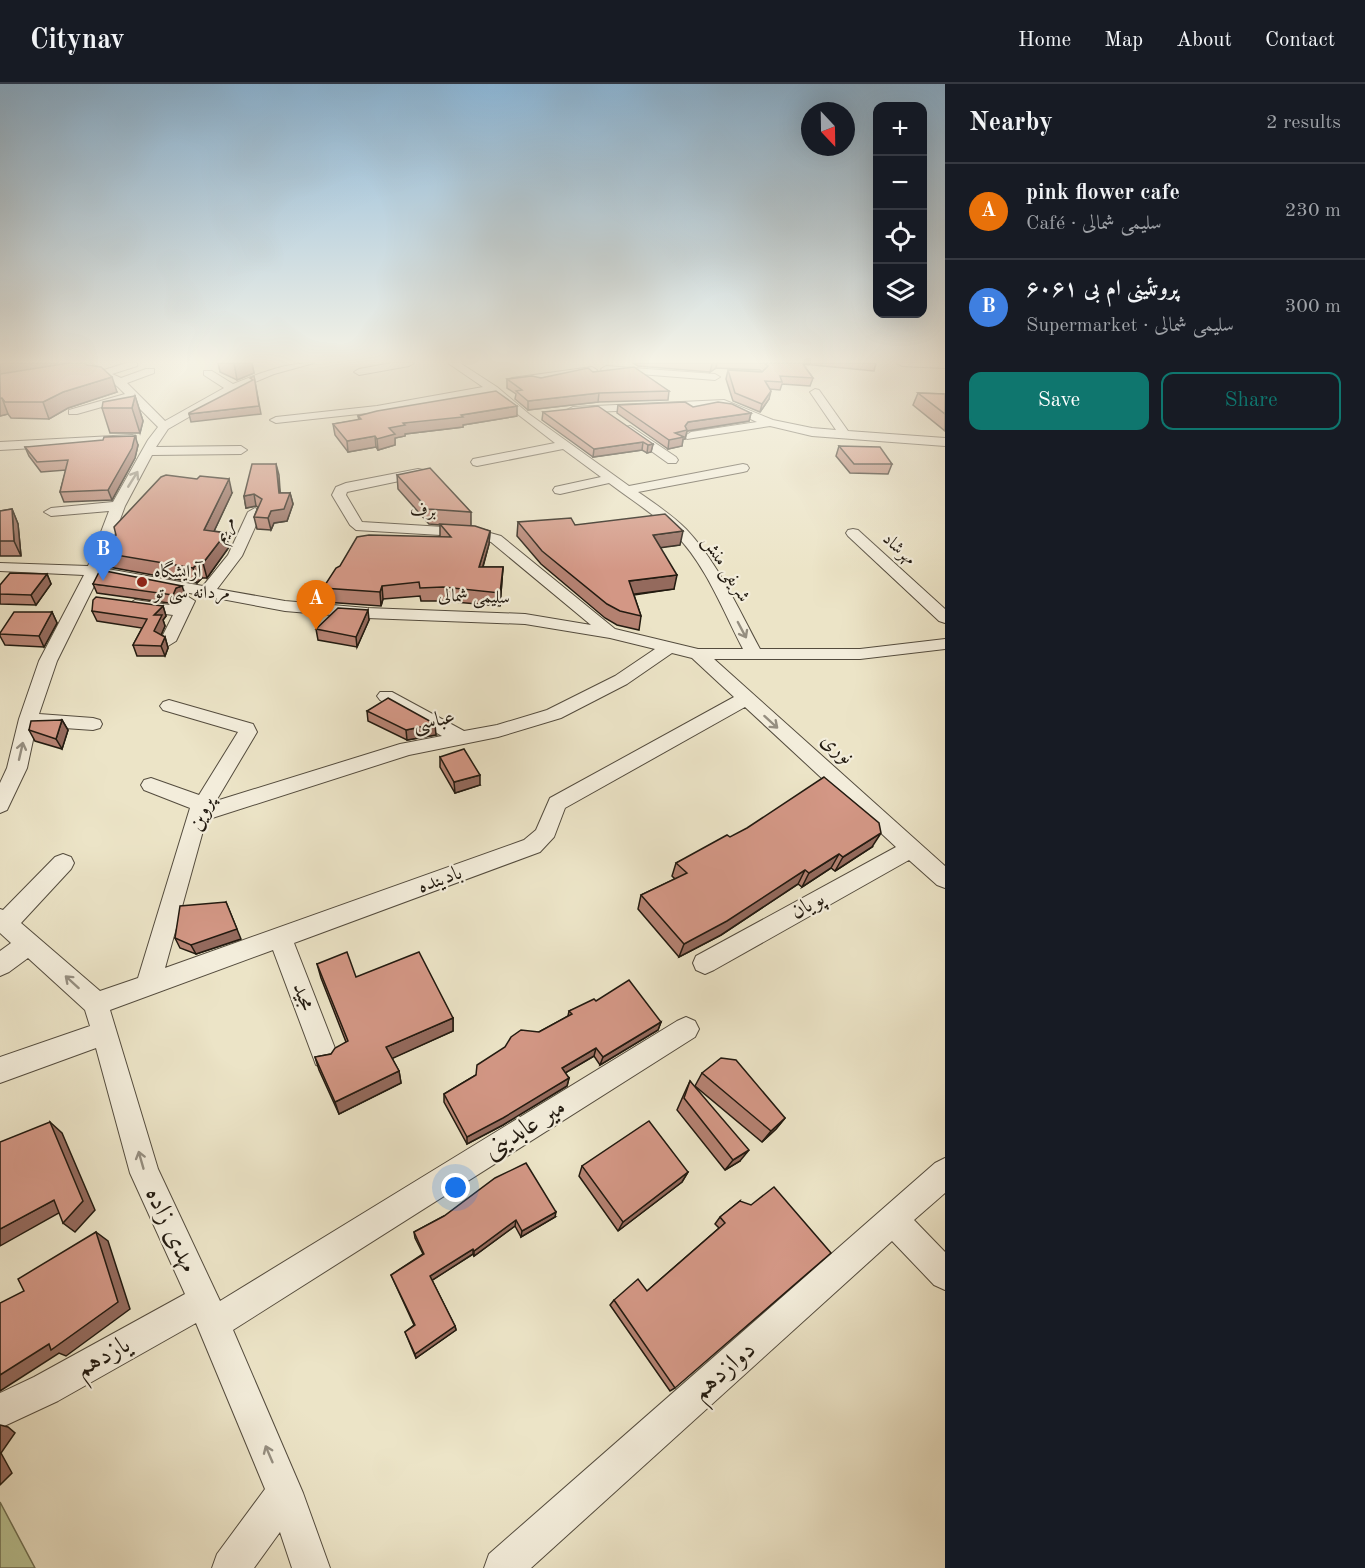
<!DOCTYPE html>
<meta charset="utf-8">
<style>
:root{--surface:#171b24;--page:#20242c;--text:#f1f3f6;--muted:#9ea1a6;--line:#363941;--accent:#0f766e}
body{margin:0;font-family:"Old Standard TT",Amiri,serif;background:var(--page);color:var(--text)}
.controls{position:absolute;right:18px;top:18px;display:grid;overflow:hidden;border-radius:12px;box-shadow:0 6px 24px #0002}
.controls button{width:54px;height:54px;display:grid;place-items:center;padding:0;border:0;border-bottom:2px solid var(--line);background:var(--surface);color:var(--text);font:30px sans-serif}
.compass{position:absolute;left:801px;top:18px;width:54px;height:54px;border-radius:50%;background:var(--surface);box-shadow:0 6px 24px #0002;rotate:158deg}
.you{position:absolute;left:456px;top:1104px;width:21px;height:21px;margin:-15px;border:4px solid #fff;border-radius:50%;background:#1a73e8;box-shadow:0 0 0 9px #1a73e833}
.badge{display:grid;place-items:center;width:39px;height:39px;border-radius:50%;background:var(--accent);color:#fff;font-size:20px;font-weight:700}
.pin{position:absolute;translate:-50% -50px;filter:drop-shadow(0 2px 3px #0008)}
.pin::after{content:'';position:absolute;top:32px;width:21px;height:18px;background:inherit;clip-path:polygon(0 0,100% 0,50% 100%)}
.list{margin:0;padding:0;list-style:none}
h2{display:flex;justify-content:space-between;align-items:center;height:78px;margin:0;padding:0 24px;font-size:26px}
h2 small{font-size:20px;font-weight:400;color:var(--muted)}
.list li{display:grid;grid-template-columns:39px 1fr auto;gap:18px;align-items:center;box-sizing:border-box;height:96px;padding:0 24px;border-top:2px solid var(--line)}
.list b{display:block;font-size:22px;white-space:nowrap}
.list p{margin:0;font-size:20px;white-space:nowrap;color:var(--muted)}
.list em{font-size:20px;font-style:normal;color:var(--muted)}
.actions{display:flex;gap:12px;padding:18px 24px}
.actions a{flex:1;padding:14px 0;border:2px solid var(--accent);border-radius:12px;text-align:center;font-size:21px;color:var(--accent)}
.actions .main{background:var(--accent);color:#fff}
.icon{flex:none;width:33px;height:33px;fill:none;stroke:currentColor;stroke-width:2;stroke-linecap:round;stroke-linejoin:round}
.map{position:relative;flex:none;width:945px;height:1484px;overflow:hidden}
header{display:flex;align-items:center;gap:36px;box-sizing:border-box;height:84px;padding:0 30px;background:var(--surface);border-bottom:2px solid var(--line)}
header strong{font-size:28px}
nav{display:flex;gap:33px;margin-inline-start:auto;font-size:21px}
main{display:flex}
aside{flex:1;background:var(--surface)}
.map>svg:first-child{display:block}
.green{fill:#bac494;stroke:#6e6f52;stroke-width:1.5}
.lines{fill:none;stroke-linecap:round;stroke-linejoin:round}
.street-casing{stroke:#544c3e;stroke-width:2}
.street{fill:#f3eddb;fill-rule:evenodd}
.wall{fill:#b58272;stroke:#221a10;stroke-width:1.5}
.shaded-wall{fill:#946a5d;stroke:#221a10;stroke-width:1.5}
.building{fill:#d39785;stroke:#221a10;stroke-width:1.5}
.oneway{stroke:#958e80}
.poi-dot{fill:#8f2418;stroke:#f3eddb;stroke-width:2}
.labels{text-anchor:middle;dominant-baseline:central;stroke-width:4.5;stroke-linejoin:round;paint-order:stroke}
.far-street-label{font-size:18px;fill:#221a10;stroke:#f3eddb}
.far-poi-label{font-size:18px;fill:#221a10;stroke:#f3eddb;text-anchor:start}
.street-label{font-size:21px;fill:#221a10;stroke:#f3eddb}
.near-street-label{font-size:26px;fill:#221a10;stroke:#f3eddb}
</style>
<header>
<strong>Citynav</strong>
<nav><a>Home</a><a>Map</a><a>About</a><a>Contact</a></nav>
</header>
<main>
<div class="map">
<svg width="945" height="1484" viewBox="0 0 945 1484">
<rect width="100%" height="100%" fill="#ece4c7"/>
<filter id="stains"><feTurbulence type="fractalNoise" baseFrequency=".00333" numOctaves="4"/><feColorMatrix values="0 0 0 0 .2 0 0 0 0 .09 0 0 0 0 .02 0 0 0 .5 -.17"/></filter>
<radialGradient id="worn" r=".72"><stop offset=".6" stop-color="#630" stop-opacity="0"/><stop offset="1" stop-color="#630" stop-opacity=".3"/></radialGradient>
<!-- green -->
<path class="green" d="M0 1418 35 1484H0Z"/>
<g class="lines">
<defs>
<g id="street">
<path d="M76 279H89L104 286 126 279H137V282L112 290 121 294 146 285H154V289L127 299 165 337 224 304 204 291V287H212L233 300C260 289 285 279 314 279L274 290 236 306 168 345 156 363 241 362 247 366 241 370 152 371 125 422 102 484 203 502 228 471 248 428 255 424 262 428 242 472 217 505 285 517 367 524 525 530 591 541 491 458 475 453 356 446 350 441 332 411 336 403 346 399 418 385 423 386 424 389 423 392 347 408 346 411 362 438 476 445 501 452 615 545 698 565H743C723 527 706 481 675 450 656 431 631 416 609 399L560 410 555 409 553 406 555 403 601 393 563 365 477 382 473 381 471 378 473 375 555 359 490 309 377 328 276 339 270 336 276 333 377 322 483 303 448 279H460L497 303 529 330 629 402 743 380 747 381 749 384 747 387 743 388 638 408C654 419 672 431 686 445 718 479 738 524 760 565H860L945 555V565L860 575H714L945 782V804L937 801 909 776 714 886 705 890 696 886 693 879 696 872 896 763 745 623 565 724 554 753 540 768 294 859 338 972 334 981 325 984 316 981 273 866 110 926 158 1085 220 1217 677 937 686 933 695 937 699 945 695 953 233 1246 303 1409 330 1484H292L280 1448 254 1484H212L217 1470 265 1405 196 1239 58 1317 0 1344V1309L34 1293 185 1210 130 1089 96 964 0 999V973L90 942 85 926 28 874 9 888 0 892V867L11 859 0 849V825L3 826 55 773 63 770 71 773 74 779 71 785 21 839 100 907 138 894 190 724 144 706 141 701 144 696 151 694 199 711 238 648 163 626 160 622 163 618 169 616 253 640 257 648 216 717 400 660 442 652 380 616 377 612 380 608H392L464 647 497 641 547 626 615 592 655 565 610 554 525 540 367 534 285 527 99 492 57 577 39 630 93 634 100 636 102 640 100 644 93 646 36 642 27 684 7 726 0 729V699L7 684 19 635 39 577 84 491 0 487V479L88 482 109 427 51 432 44 428 51 424 113 418 148 356 158 343 130 315 77 330H69V326L125 310C112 296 110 296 92 294L91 292 94 289ZM672 569 692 574 734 613 550 714 536 746 524 756 165 884 206 736 409 671 498 653 561 634 627 600Z"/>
<path d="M392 279H414L409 282 359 291 354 288 359 285Z"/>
<path d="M897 279H945V284L902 282Z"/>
<path d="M606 282 715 290 720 293 715 296 602 287 601 285Z"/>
<path d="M592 283 597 286 596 288 512 300 507 297 512 294Z"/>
<path d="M815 305 819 306 848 347 945 354V362L812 352 770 342 687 355 685 352 691 348 757 338 722 322 573 329 567 326 573 323 724 316 773 336 812 344 836 346 810 308Z"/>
<path d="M630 342 676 373 678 376 676 379H668L626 349V343Z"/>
<path d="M132 351 136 352V358L0 366V358Z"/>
<path d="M853 445 858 446 945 525V539L939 537 848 452 846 449 848 446Z"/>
<path d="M187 512 195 517 176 557 168 562 160 557 173 531 135 526 127 521 135 516 177 522 181 514Z"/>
<path d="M945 1074V1109L914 1136 945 1168V1206L934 1201 892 1157 531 1484H484L489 1470 935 1079Z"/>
</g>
</defs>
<!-- street casing -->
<use href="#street" class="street-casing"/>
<!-- street -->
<use href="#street" class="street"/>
</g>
<!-- wall -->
<g class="wall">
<path d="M0 279H66L87 281 117 308 68 324 49 335 11 334 8 330 0 332Z"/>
<path d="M218 279H252L254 289 237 296 220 288Z"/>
<path d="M633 279H876L874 287 803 280 813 294 810 302 782 300 780 306 770 305 769 315 760 328 733 317 726 295 728 286 762 288 760 286 716 284 710 288 638 282Z"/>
<path d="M593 288 669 307 668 316 598 318 528 326 515 315 516 310 507 304V295L541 294Z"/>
<path d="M918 309 945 310V347L913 321Z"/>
<path d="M135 312 143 337 140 349H110L102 324Z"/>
<path d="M618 321 751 329 749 337 687 347 685 355H683L682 362 668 365 617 329Z"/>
<path d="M543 328 653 360 651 368 647 369 642 366 593 373 542 336Z"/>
<path d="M358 332H517L463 341V343L405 350V352L395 354V361L378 366 376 363 348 368 335 351 333 340 359 336Z"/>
<path d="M138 361 135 374 112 416 64 418 60 408 66 386 41 388 29 372 25 363Z"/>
<path d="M839 362 892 380 888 390 850 389 836 372Z"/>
<path d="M276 380 280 409H290L293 420 287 437 274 439 271 446 257 445 254 433 258 423 256 422 246 424 244 412Z"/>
<path d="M397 391 471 428V442L490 447 489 460 483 483H503L500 522 443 517H421L420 512 383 515 381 522 325 518 323 504 440 452V441L429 440 398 405Z"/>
<path d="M232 409 214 447 226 449 229 463 207 494H202L197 499 109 483 104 469 116 451Z"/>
<path d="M12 425 18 440 21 472H0V427Z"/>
<path d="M518 438 575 441 680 461 660 463 674 505 634 511 641 532 639 546 617 541 605 534 541 480 517 452Z"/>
<path d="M47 490 51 500 36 521 0 520V501Z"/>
<path d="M93 500 185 510 179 513 176 520 97 509Z"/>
<path d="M163 522 166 532 163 536 165 542 161 551 165 553 168 564 165 572H137L133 561 142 544 97 537 92 527Z"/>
<path d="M52 528 57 539 44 563 5 561 0 552V549Z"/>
<path d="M369 536 357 563 318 556 316 545Z"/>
<path d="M367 627 436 651 407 656 368 637Z"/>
<path d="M62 636 68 646 62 665 35 657 29 646Z"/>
<path d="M440 673 480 701 455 709 440 683Z"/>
<path d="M730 753 872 763 835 787 831 784 802 803 798 800 721 851 679 873 638 825 641 811 675 795 672 792 676 779Z"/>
<path d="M175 854 241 855 196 870 180 864Z"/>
<path d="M317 880 356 893 453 934V947L392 974 399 987 401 999 339 1030 319 986 315 973 331 970 346 958 321 894Z"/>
<path d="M596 917 661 938 658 946 600 981 594 972 565 989 569 994 567 1002 503 1041 467 1060 444 1018V1010L476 991 539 948 568 932 569 927Z"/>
<path d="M702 989 785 1034 776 1045 762 1058 695 1002Z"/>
<path d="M690 997 740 1077 725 1086 677 1026 684 1010Z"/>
<path d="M582 1082 688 1088 682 1098 618 1147 579 1092Z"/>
<path d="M740 1117 675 1304 670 1307 610 1221 614 1216 647 1207 719 1144 715 1140 720 1133Z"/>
<path d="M444 1132 555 1133 521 1153 515 1142 474 1172 473 1170 432 1196 455 1242 456 1246 416 1274 405 1248 414 1241 391 1191 423 1170 415 1154 414 1148Z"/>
</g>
<!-- shaded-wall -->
<g class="shaded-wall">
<path d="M8 279H66L68 285 0 297V280Z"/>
<path d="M234 279H252L254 289 237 296Z"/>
<path d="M713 279H717L716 284 710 288 712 280Z"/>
<path d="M254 292 261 330 191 338 189 330 259 322Z"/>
<path d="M112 293 117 308 68 324 49 335 43 318 63 308Z"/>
<path d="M771 307 769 315 760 328 762 320Z"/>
<path d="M599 309 598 318 528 326V317Z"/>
<path d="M135 312 143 337 140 349 132 324Z"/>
<path d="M0 314H2L8 330 0 332Z"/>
<path d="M517 322V332L463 341V343L405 350V352L395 354V361L378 366 377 355 389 344 403 339 461 331Z"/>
<path d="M751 329 749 337 687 347 685 355H683L682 362 668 365 669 356 675 349 685 342 688 338Z"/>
<path d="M135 352 138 361 135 374 112 416 108 406Z"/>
<path d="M375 352 376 363 348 368 347 357Z"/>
<path d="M643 358 642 366 593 373 594 365Z"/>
<path d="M653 360 651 368 647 369 648 361Z"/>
<path d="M276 380 279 391 281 420 279 409Z"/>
<path d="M229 395 232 409 208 460 204 446Z"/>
<path d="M290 409 293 420 287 437 274 439 271 446 268 434 271 427Z"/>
<path d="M254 410 256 422 246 424 244 412Z"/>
<path d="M12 425 18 440 21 472 14 457Z"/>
<path d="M490 447 489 460 479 496V483Z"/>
<path d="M683 447 680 461 651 465 653 451Z"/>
<path d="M226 449 229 463 207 494 203 479Z"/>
<path d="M198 479 202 494 197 499 193 484Z"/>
<path d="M503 483 500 522V509Z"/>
<path d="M47 490 51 500 36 521 31 511Z"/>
<path d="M677 491 674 505 627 511 629 497Z"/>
<path d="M182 502 185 510 179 513 176 520 173 511 176 504Z"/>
<path d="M382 502 383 515 381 522 380 508Z"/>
<path d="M163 522 166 532 163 536 165 542 158 558 154 547V531Z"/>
<path d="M368 526 369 536 357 563 356 553Z"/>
<path d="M52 528 57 539 44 563 39 552Z"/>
<path d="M165 553 168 564 165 572 161 562Z"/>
<path d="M62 636 68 646 62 665 56 655Z"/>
<path d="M435 640 436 651 407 656 406 646Z"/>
<path d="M480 691V701L455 709 454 698Z"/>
<path d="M881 749 872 763 835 787 843 773Z"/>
<path d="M839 770 831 784 802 803 809 789Z"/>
<path d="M805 786 798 800 721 851 679 873 684 860Z"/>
<path d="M226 818 241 855 196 870 191 861Z"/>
<path d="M453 934V947L389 976 386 963Z"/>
<path d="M661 938 658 946 600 981 603 973Z"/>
<path d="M596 964 594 972 560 992 562 984Z"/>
<path d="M399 987 401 999 339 1030 335 1018Z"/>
<path d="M569 994 567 1002 503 1041 467 1060V1053Z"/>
<path d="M785 1034 776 1045 762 1058 771 1047Z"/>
<path d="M50 1038 62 1049 95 1126 75 1148 63 1139Z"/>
<path d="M749 1066 740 1077 725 1086 733 1076Z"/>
<path d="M688 1088 682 1098 618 1147 623 1138Z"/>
<path d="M54 1116 66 1125 0 1162V1145Z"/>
<path d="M556 1128 555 1133 521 1153 522 1147Z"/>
<path d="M516 1136 515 1142 474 1172V1167Z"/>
<path d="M96 1148 108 1157 130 1225 66 1272 59 1269 0 1307V1291Z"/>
<path d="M473 1165V1170L431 1197 430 1192Z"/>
<path d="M455 1242 456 1246 416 1274 415 1270Z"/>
<path d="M0 1341 8 1343 15 1349 1 1369 12 1389 0 1401Z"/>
</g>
<!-- building -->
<g class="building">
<path d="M69 279H85L87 281 101 283 112 293 63 308 43 318H5L2 314H0V290Z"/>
<path d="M764 279H802L813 294 780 292 782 298 765 297 771 307 762 320 735 309 728 286 762 288 768 282Z"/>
<path d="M634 283 669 307 599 309 528 317 516 307 522 306 507 295 532 292 541 294 588 284 593 288Z"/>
<path d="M254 292 259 322 189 330V329L253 296 250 294Z"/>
<path d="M496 307 517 322 461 331 463 333 403 339 405 341 389 344 395 350 377 355 375 352 347 357 333 340 361 335 358 332 377 327Z"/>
<path d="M918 309 945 310V330Z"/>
<path d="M135 312 132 324H102L103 318Z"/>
<path d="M685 318 693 323 718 318 732 320 751 329 688 338 685 342 687 346 675 349 684 353 669 356 618 321Z"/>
<path d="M598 322 653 360 648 361 643 358 594 365 543 328Z"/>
<path d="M135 352 132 364 108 406 60 408 68 376 37 378 25 363 103 356 104 353Z"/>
<path d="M839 362 880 363 892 380H854Z"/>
<path d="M252 380H276L279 409H290L284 425 271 427 268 434 254 433 262 415 254 410 244 412Z"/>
<path d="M430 384 471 428 428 425 397 391Z"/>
<path d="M166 391 197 395 200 392 229 395 204 446 226 449 203 479H198L193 484 104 469 116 451 114 443 161 393Z"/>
<path d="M12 425 14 457H0V427Z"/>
<path d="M665 430 683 447 653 451 677 491 629 497 641 532 620 527 607 520 542 467 518 438 571 434 575 441Z"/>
<path d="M440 440 475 442 490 447 479 483H503L500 509 443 503 420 504 419 498 382 502 380 508 323 504 336 484 340 482 357 453 369 451 451 453Z"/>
<path d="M100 486 182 502 176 504 173 511 93 500Z"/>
<path d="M10 489 47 490 31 511 0 510V501Z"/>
<path d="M96 513 163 522 154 531H162L154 547 165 553 161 562 133 561 147 535 92 527 93 516Z"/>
<path d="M338 524 368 526 356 553 316 545Z"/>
<path d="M14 528H52L39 552 0 550V549Z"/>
<path d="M388 614 435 640 406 646 367 627Z"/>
<path d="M62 636 56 655 29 646 31 637Z"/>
<path d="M464 665 480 691 454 698 440 673Z"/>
<path d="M824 693 879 739 881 749 843 773 839 770 809 789 805 786 727 837 684 860 641 811 687 789 676 779 727 751 730 753 747 744Z"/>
<path d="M226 818 237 845 191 861 175 854 180 822Z"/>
<path d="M347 868 356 893 419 868 453 934 386 963 399 987 335 1018 315 973 331 970 335 964 348 957 317 880Z"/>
<path d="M629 896 661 938 603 973 596 964 562 984 569 994 503 1034 467 1053 444 1010 476 991 477 981 505 963 511 953 521 946 539 948 572 930 569 927 594 915 596 917Z"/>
<path d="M721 974 736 976 785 1034 771 1047 702 989Z"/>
<path d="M690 997 749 1066 733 1076 684 1014Z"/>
<path d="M649 1037 688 1088 623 1138 582 1082Z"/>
<path d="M50 1038 83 1117 63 1139 54 1116 0 1145V1058Z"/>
<path d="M526 1079 556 1128 522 1147 516 1136 474 1167 473 1165 430 1192 455 1242 415 1270 405 1248 415 1241 391 1191 424 1170 414 1148 444 1132 495 1094Z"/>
<path d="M774 1103 831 1169 675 1304 614 1216 638 1195 647 1207 725 1139 720 1133 740 1117 751 1121Z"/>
<path d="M96 1148 118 1218 51 1266 49 1260 0 1291V1219L24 1207 18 1195Z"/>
</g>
<!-- one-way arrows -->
<defs><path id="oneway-shaft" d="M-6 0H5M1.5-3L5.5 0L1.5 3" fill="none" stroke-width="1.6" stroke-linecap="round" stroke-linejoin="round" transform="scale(1.5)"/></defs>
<g class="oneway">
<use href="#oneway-shaft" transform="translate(133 395) rotate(-58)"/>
<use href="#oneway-shaft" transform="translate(742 546) rotate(62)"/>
<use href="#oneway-shaft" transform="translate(771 638) rotate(42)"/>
<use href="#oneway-shaft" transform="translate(21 667) rotate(-77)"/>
<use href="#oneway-shaft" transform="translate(72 898) rotate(-138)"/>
<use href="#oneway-shaft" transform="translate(141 1076) rotate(-106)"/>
<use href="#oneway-shaft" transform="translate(269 1370) rotate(-113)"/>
</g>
<!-- sky -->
<linearGradient id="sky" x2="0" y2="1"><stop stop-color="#8bb7d9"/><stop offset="0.57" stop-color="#f6f3e6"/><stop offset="1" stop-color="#f6f3e6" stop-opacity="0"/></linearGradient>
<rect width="945" height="487" fill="url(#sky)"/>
<!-- markers -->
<circle class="poi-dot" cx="142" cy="498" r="6"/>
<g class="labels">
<!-- far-street labels -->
<g class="far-street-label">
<text transform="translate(423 427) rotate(3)">برف</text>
<text transform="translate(225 446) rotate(-65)">مریم</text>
<text transform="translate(899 465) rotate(43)">مهرشاد</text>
<text transform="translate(726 485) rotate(58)">شریفی منش</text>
<text transform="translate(474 513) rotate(2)">سلیمی شمالی</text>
</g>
<!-- far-poi labels -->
<g class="far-poi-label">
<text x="154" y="488">آرایشگاه<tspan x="154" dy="21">مردانه سی تو</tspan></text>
</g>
<!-- street labels -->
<g class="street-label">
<text transform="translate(434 637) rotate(-11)">عباسی</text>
<text transform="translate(837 665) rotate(42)">نوری</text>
<text transform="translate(202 730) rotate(-66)">پروین</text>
<text transform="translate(440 796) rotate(-20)">بادینده</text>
<text transform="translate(808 822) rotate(-29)">پویان</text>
<text transform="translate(303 913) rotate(69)">مجید</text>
</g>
<!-- near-street labels -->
<g class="near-street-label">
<text transform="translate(525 1045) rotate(-32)">میر عابدینی</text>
<text transform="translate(171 1146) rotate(65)">مهدی زاده</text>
<text transform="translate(103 1273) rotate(-29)">یازدهم</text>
<text transform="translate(724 1287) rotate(-41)">دوازدهم</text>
</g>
</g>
<rect width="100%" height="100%" filter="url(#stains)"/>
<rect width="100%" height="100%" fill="url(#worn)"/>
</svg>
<div class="controls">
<button>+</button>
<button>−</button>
<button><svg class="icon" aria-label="locate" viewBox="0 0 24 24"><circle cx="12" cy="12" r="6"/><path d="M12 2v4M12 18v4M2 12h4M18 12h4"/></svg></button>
<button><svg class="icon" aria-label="layers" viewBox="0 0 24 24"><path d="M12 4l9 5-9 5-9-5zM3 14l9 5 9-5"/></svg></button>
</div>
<svg class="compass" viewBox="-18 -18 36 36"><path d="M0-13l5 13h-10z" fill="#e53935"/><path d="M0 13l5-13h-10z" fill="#9ea1a6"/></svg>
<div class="you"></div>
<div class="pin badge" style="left:316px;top:546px;background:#e8710a">A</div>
<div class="pin badge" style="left:103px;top:497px;background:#3f7fe0">B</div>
</div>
<aside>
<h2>Nearby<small>2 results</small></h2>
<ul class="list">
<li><span class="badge" style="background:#e8710a">A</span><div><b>pink flower cafe</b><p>Café · سلیمی شمالی</p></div><em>230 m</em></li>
<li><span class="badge" style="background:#3f7fe0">B</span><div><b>پروتئینی ام بی ۶۰۶۱</b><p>Supermarket · سلیمی شمالی</p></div><em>300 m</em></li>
</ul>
<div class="actions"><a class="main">Save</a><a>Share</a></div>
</aside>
</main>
